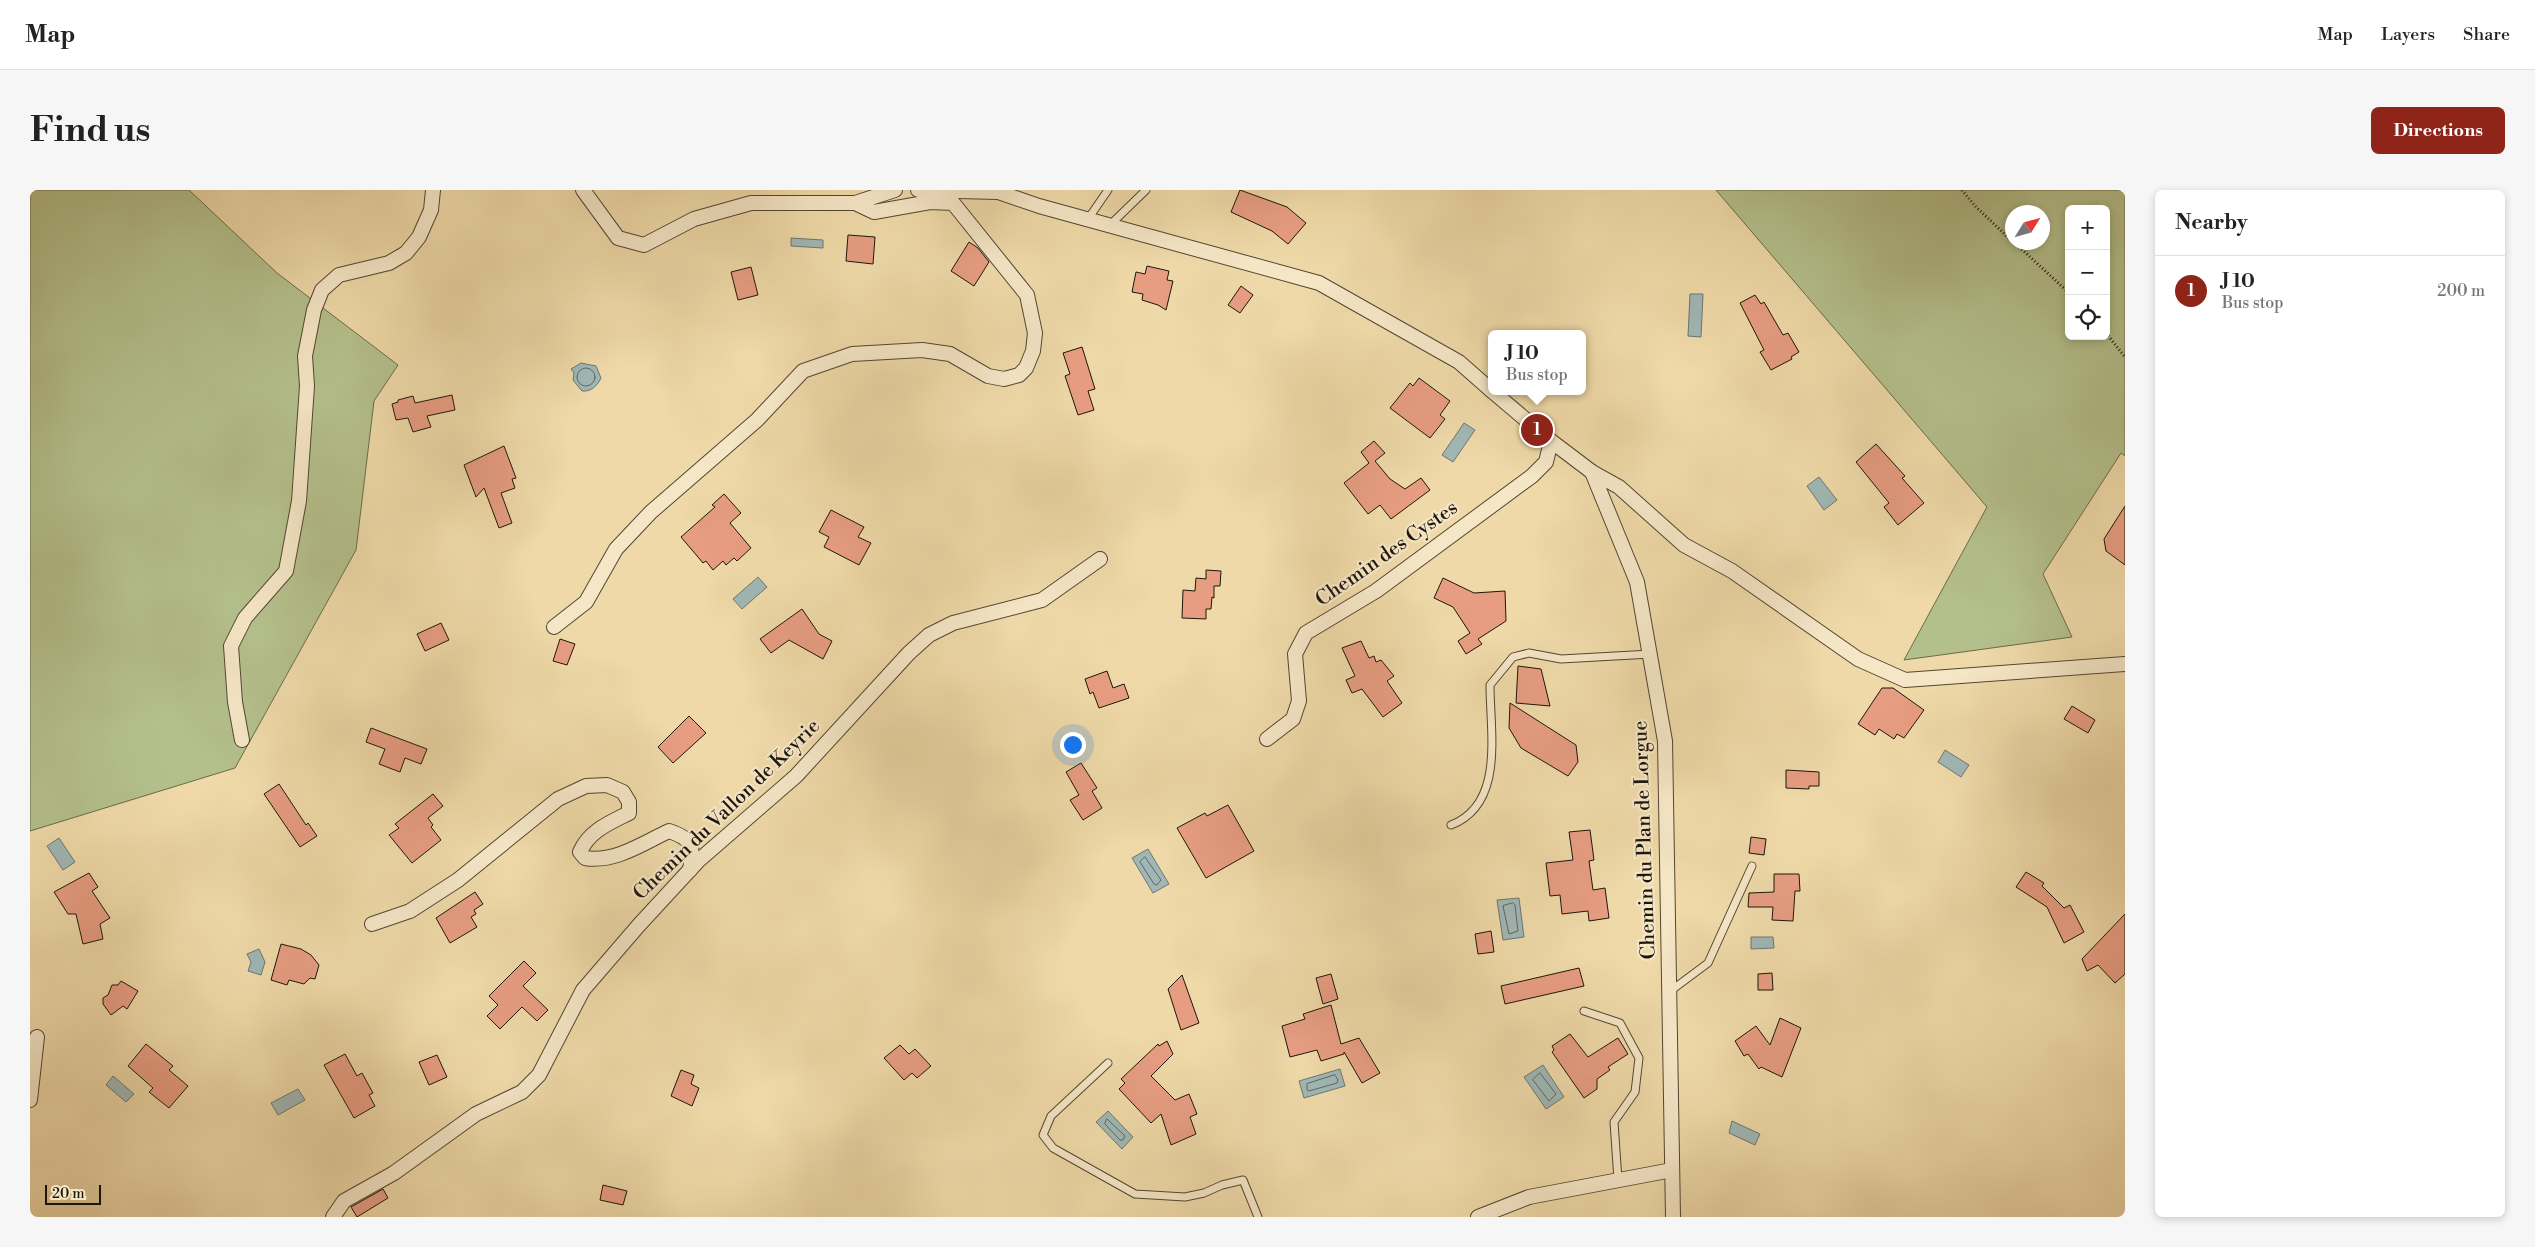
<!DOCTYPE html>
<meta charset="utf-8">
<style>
:root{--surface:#fff;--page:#f6f6f6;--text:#222;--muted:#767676;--line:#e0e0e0;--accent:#8f2418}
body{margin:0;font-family:"Libre Bodoni",serif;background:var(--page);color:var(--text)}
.controls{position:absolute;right:15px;top:15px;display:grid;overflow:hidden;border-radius:8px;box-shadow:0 2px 8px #0003}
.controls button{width:45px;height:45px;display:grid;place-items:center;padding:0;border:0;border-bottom:1px solid var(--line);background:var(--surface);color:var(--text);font:25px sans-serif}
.compass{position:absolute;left:1975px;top:15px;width:45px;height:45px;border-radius:50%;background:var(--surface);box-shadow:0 2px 8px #0003;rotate:53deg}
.scale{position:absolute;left:15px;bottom:12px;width:56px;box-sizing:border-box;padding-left:5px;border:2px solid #1d160b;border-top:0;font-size:14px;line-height:18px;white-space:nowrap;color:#1d160b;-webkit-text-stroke:4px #f5e6c6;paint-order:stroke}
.you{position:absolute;left:1042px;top:554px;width:18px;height:18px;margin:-12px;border:4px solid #fff;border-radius:50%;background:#1a73e8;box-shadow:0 0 0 8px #1a73e833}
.badge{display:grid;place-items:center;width:32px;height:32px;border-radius:50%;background:var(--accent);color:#fff;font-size:16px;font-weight:700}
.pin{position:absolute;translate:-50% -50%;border:2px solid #fff;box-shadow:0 1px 5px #0006}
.popup{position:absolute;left:1458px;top:140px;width:98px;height:65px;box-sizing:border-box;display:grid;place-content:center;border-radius:8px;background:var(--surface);filter:drop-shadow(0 1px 4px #0005);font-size:16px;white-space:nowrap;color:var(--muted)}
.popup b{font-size:19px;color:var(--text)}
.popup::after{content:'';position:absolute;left:50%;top:100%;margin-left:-10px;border:10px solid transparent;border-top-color:var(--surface)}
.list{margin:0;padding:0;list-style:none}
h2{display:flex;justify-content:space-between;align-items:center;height:65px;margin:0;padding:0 20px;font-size:21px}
h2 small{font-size:16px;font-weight:400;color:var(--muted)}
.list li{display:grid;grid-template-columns:32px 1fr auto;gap:15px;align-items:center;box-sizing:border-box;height:70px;padding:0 20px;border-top:1px solid var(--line)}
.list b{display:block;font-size:19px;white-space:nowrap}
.list p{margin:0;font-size:16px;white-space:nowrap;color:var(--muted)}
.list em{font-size:16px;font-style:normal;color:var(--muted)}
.icon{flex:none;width:28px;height:28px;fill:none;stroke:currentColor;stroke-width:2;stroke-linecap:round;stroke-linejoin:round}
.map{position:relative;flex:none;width:2095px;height:1027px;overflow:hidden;border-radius:8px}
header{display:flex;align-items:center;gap:30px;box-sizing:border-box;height:70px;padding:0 25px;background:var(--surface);border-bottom:1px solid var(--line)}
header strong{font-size:24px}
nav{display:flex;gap:28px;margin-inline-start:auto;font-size:18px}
.intro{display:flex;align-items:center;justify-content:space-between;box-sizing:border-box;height:120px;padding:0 30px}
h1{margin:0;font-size:35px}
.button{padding:12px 22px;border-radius:8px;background:var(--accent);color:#fff;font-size:18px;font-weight:700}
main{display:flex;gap:30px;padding:0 30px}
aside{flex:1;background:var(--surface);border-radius:8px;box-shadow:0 2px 8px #0003}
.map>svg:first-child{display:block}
.green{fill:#b4c08c;stroke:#686b4c;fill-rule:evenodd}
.water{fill:#a0b7b5;stroke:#6c7771}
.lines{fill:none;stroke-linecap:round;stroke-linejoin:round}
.shore{stroke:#5e6660;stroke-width:1}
.building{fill:#e79d82;stroke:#1d160b}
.lane-casing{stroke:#524732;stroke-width:9}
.street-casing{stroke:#524732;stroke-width:16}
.path{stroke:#1d160b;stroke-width:3;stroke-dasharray:1 2.5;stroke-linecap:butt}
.lane{stroke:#f5e6c6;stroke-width:7}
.street{stroke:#f5e6c6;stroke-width:14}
.labels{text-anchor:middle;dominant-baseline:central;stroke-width:4.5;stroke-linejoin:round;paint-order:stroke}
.street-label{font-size:20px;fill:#1d160b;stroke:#f5e6c6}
</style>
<header>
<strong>Map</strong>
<nav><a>Map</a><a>Layers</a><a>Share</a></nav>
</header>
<div class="intro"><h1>Find us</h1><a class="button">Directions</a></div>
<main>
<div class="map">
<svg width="2095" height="1027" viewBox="0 0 2095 1027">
<rect width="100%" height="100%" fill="#efd9a8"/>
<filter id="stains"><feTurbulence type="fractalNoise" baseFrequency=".004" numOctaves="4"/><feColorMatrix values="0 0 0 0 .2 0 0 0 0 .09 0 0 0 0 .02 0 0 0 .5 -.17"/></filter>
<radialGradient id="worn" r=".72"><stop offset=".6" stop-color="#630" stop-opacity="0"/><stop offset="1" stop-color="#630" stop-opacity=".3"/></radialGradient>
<!-- green -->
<g class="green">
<path d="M0 0H159L247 83 368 175 344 211 326 360 205 578 0 641Z"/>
<path d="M1686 0H2095V266L2091 263 2013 384 2042 447 1874 470 1957 317ZM2039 19H2076V146H2039ZM1982 22H2012V52H1982Z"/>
</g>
<!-- water -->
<g class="water">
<path d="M761 48 793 50V58L761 56Z"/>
<path d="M1660 104H1673L1671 147 1658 146Z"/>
<path d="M551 173 566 176 571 188C567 196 561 202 552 201L543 190 544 183 541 179Z"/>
<path d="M1434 233 1445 240 1423 272 1412 265Z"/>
<path d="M1789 287 1807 310 1794 320 1777 296Z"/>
<path d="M728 387 737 397 712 419 703 409Z"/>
<path d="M1915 560 1939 575 1931 587 1908 572Z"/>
<path d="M29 648 45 672 33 680 17 656Z"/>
<path d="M1118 659 1139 694 1123 703 1102 668Z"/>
<path d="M1489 708 1494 747 1473 750 1467 710Z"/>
<path d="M1721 747H1743L1744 758 1721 759Z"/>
<path d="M229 759 235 772 231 785 218 781 221 772 217 764Z"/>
<path d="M1513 875 1534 907 1516 919 1494 887Z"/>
<path d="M1310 879 1315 896 1274 908 1269 891Z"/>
<path d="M83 886 104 904 96 912 76 895Z"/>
<path d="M268 899 275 910 248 925 241 913Z"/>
<path d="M1078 921 1103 947 1092 959 1066 932Z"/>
<path d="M1702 931 1730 944 1725 955 1699 943Z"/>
</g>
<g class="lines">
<!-- shore -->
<g class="shore">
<circle cx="556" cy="187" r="9"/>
<path d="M1115 667 1131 690 1127 695 1124 694 1110 672Z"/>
<path d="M1483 713 1485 715 1488 741 1479 744 1473 716Z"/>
<path d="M1510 883 1526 904 1519 911 1503 890Z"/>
<path d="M1305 885 1308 890 1307 893 1279 901 1277 900V894Z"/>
<path d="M1077 929 1095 946 1093 950H1090L1075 934Z"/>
</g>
</g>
<!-- building -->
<g class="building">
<path d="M1210 0 1257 17 1276 33 1258 54 1242 41 1201 22Z"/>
<path d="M818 45 845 47 843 74 816 71Z"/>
<path d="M939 52 948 58 959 72 944 96 921 81Z"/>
<path d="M1117 76 1139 81 1137 90 1143 91 1136 120 1128 115 1112 110 1113 104 1102 102 1106 82 1115 84Z"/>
<path d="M721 77 728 105 708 110 701 82Z"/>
<path d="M1211 96 1223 105 1210 123 1198 115Z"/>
<path d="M1725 105 1731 114 1734 112 1753 145 1758 143 1769 162 1761 167 1762 169 1741 180 1730 162 1734 160 1710 113Z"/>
<path d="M1052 157 1065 199 1058 201 1064 220 1048 225 1035 186 1040 184 1033 163Z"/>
<path d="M1389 188 1420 211 1410 225 1415 229 1400 248 1360 218 1380 193 1383 196Z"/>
<path d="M422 205 425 220 397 226 401 237 383 242 378 228 366 230 362 214 368 212V210L383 206 385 213Z"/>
<path d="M1344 251 1355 263 1345 271 1360 289 1375 299 1391 288 1400 300 1361 329 1350 315 1338 324 1314 293 1339 273 1331 262Z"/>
<path d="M1846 254 1875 286 1872 288 1894 313 1868 335 1854 317 1859 313 1826 272Z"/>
<path d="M474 256 486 288 482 289 485 298 471 303 482 333 469 338 454 298 446 307 434 275Z"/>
<path d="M694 304 711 323 700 333 721 358 707 371 704 368 696 375 693 371 683 380 676 371 673 373 651 347 685 317 682 315Z"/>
<path d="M2095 316V375L2076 361 2074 349Z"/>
<path d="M801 320 834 337 828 347 841 353 829 375 794 357 799 347 789 342Z"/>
<path d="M1176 380 1191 381 1190 396H1184V408L1182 407 1181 419H1176V429L1152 428 1153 400 1165 401 1166 388 1176 389Z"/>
<path d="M1413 388 1444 403 1475 401 1476 431 1448 449 1452 454 1436 464 1428 451 1440 443 1423 417 1404 408Z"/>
<path d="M772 419 789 444 802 451 793 469 759 450 741 463 730 449Z"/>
<path d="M411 433 419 450 395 461 387 444Z"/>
<path d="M530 449 545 454 537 475 523 471Z"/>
<path d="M1331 451 1339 468 1344 466 1346 472 1351 470 1364 486 1357 491 1372 513 1353 527 1332 499 1322 503 1316 490 1325 486 1312 458Z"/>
<path d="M1488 476 1511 479 1520 516 1486 513Z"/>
<path d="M1077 481 1083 498 1094 494 1099 508 1069 518 1063 502 1060 504 1055 489Z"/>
<path d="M1852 498H1863L1894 520 1874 548 1867 544 1864 549 1849 539 1845 545 1828 534Z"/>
<path d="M1480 513 1546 555 1548 572 1538 586 1491 558 1479 538Z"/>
<path d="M2042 516 2065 530 2058 543 2034 529Z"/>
<path d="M659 526 676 543 643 573 628 557Z"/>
<path d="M341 538 397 559 391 574 375 568 370 582 349 574 355 559 336 552Z"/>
<path d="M1051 573 1067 598 1062 601 1072 618 1053 630 1040 610 1049 605 1036 582Z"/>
<path d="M1756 580 1789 582V596H1779V599L1756 598Z"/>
<path d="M249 594 276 635 278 633 287 646 270 657 234 604Z"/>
<path d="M403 604 413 616 398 628 403 635 401 637 411 650 382 673 359 645 369 638 365 634Z"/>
<path d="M1198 615 1224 661 1176 688 1147 638 1175 623 1177 626Z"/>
<path d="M1560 640 1564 670 1559 671 1563 700 1575 698 1579 728 1559 731 1558 721 1532 724 1530 705 1520 706 1516 673 1543 670 1539 642Z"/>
<path d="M1721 647 1736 649 1734 665 1719 663Z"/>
<path d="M1996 682 2014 693 2012 696 2034 718 2040 715 2054 742 2034 753 2017 717 1986 697Z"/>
<path d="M59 683 68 697 62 701 80 728 70 734 73 749 53 754 46 724H38L24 702Z"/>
<path d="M1744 684H1769L1770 701H1765L1763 731 1742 730 1743 717H1718L1719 703 1744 702Z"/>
<path d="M445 702 453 714 444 720 446 724 441 727 447 737 420 753 406 728Z"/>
<path d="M2095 724V784L2085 793 2068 775 2057 781 2052 769Z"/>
<path d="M1461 741 1464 762 1448 764 1445 744Z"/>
<path d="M251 754 271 759 281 765 289 775 285 789 280 788 274 794 259 790 257 795 241 790Z"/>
<path d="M494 771 506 783 493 796 518 820 507 831 492 817 470 839 457 826 468 815 459 806Z"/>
<path d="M1549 778 1554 796 1475 814 1471 796Z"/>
<path d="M1742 783 1743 800H1728V784Z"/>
<path d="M1301 784 1308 809 1293 814 1286 788Z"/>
<path d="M1152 785 1169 833 1151 840 1138 799Z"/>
<path d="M91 791 108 801 97 819 93 816 81 825 73 814V808L78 805 82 795H88Z"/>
<path d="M1301 815 1311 854 1329 848 1350 883 1332 893 1314 862V864L1291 871 1287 860 1260 867 1252 836 1275 829 1273 824Z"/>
<path d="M1750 828 1771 838 1752 887 1731 877 1729 879 1718 864 1714 866 1705 851 1726 836 1740 855Z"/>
<path d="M1540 844 1558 867 1588 848 1598 864 1578 877 1580 880 1567 889V899L1554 908 1522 862 1524 860 1522 856Z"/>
<path d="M1137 851 1143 864 1121 886 1145 910 1159 904 1167 924 1160 927 1166 944 1141 955 1131 924 1121 933 1089 899 1095 893 1091 889 1128 854 1129 856Z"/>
<path d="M116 854 143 876 139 880 158 896 139 918 119 902 123 898 98 876Z"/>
<path d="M870 855 879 864 885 859 901 876 887 888 882 883 874 890 854 868Z"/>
<path d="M315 864 327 886 332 883 343 903 339 905 345 916 324 928 294 875Z"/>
<path d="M407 865 417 887 399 895 389 872Z"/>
<path d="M651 880 664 885 661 894 669 898 662 916 641 906Z"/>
<path d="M573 995 597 1001 593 1015 570 1010Z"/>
<path d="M353 999 358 1008 327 1027 321 1017Z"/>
</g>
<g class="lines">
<defs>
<g id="lane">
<path d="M1058 29 1078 0"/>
<path d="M1080 35 1116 0"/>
<path d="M1421 635C1475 614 1460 543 1460 495L1483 467 1499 463 1531 469 1621 464"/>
<path d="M1639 802 1678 773 1722 676"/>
<path d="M1554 821 1590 833 1609 868 1605 902 1584 932 1588 990"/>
<path d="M1078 873 1021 926 1013 945 1023 958 1105 1004 1155 1007 1174 1003 1192 995 1213 990 1228 1027"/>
</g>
<g id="street">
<path d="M553 0 588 48 614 55 664 29 721 13H825L865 0"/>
<path d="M888 0 968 2 1009 16 1289 93 1429 172 1462 201"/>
<path d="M1462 201 1521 251 1562 282 1589 297 1654 355 1702 381 1828 469 1875 490 2095 474"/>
<path d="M1562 282 1607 392 1635 551 1643 1027"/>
<path d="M524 437 556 412 586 359 621 322 727 230 773 181 822 164 892 160 920 164 958 186 974 189 989 185 996 178 1003 161 1005 143 997 105 923 13 900 12 844 22 825 13"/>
<path d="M1237 549 1263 529 1269 511 1265 464 1276 443 1346 401 1502 286 1516 272 1521 251"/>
<path d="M212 550 205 512 201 456 215 428 256 381 269 311 277 196 275 166 284 120 292 100 309 85 359 73 376 63 389 47 401 20 403 0"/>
<path d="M342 734 380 721 428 690 528 609 556 596 577 595 593 602 599 612V623C579 633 559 641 550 662L555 668C585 673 613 653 639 641 663 649 664 656 660 680"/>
<path d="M0 910 7 847"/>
<path d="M303 1027 314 1011 364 983 446 924 492 902 509 885 553 800 609 735 668 671 766 586 879 463 899 445 923 433 1012 410 1070 369"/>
<path d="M1448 1027 1499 1007 1642 980"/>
</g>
</defs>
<!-- lane casing -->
<use href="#lane" class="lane-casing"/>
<!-- street casing -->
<use href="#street" class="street-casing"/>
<!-- path -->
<g class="path">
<path d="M1932 0 1945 16 1982 51"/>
<path d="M1984 52 2039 103"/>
<path d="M2076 143 2095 167"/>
</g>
<!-- lane -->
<use href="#lane" class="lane"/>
<!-- street -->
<use href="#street" class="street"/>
</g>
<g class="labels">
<!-- street labels -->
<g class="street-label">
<text transform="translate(1357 364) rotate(-35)">Chemin des Cystes</text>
<text transform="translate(697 620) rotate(-44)">Chemin du Vallon de Keyrie</text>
<text transform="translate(1615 650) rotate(-92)">Chemin du Plan de Lorgue</text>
</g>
</g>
<rect width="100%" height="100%" filter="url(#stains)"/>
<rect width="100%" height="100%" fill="url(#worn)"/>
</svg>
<div class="controls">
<button>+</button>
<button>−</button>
<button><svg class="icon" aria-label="locate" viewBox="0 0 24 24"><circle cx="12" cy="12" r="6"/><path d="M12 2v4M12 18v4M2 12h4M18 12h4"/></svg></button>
</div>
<svg class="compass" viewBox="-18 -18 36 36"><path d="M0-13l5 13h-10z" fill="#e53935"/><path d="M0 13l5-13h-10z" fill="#767676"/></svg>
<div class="scale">20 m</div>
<div class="you"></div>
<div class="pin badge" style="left:1507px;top:240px">1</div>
<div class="popup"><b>J 10</b>Bus stop</div>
</div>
<aside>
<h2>Nearby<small></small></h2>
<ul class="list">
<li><span class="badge">1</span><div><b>J 10</b><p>Bus stop</p></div><em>200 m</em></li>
</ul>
</aside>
</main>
